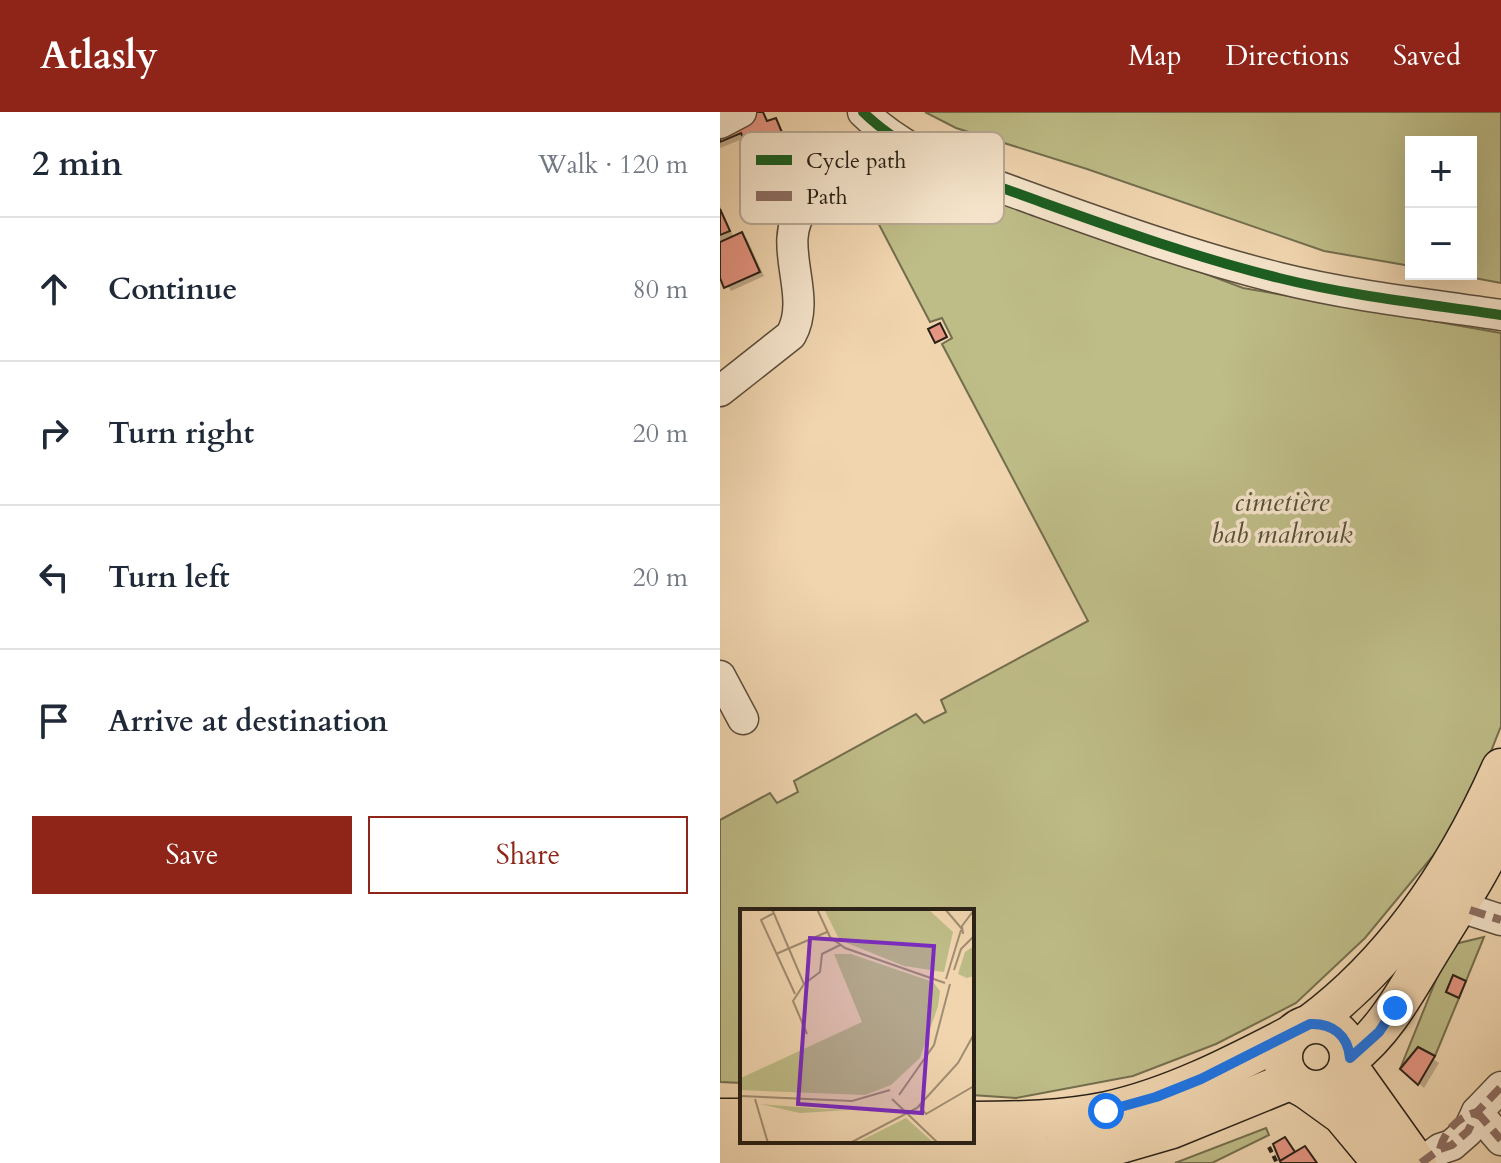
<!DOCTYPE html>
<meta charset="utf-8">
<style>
:root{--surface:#fff;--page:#f6f6f7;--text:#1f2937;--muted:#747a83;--line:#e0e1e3;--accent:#8f2418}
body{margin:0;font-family:Cardo,serif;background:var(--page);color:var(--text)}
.controls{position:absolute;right:24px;top:24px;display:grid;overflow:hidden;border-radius:0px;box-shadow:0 8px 32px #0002}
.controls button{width:72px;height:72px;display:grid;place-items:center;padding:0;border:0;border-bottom:2px solid var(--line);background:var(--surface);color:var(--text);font:40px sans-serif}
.stop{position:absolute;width:24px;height:24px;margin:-18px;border:6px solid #1a73e8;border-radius:50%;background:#fff}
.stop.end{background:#1a73e8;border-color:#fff;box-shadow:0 2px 8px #0008}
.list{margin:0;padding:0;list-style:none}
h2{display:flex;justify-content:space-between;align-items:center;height:104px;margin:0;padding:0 32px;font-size:34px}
h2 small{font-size:26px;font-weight:400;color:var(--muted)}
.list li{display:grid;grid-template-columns:52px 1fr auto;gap:24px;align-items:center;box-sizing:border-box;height:144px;padding:0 32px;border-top:2px solid var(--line)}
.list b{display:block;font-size:30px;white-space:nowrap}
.list em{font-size:26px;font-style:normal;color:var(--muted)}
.actions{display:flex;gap:16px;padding:24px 32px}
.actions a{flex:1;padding:18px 0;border:2px solid var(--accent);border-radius:0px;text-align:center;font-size:28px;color:var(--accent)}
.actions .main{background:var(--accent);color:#fff}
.icon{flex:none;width:44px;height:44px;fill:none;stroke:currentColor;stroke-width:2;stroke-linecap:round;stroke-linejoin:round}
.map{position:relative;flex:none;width:781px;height:1051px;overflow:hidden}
header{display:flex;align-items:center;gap:48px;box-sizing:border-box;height:112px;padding:0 40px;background:var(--accent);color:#fff}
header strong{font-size:38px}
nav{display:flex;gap:44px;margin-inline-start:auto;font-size:28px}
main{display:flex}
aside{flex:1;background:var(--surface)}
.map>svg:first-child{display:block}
.green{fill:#bebc87;stroke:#736e4e;stroke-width:2}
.shadow{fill:#0003}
.building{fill:#e69582;stroke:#282016;stroke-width:2}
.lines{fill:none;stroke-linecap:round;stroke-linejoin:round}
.minor-casing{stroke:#5a4d3c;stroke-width:33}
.major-casing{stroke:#282016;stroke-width:41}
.path{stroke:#282016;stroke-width:4;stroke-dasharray:6 4;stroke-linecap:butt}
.minor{stroke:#f5e4cb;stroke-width:30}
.major{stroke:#f0d5af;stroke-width:38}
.quiet{stroke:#8d6e63;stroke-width:8;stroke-dasharray:16 8;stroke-linecap:butt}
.cycleway-casing{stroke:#f5e4cb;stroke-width:15}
.cycleway{stroke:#1b5e20;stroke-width:10}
.route{stroke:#1a73e8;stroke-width:10}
.labels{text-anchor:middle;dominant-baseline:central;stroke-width:7;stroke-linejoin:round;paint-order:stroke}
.park-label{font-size:28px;font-style:italic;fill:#554f38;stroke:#f5e4cb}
.inset-road{fill:none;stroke:#a08d72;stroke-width:2}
.view{fill:#7b2cbf;fill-opacity:0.15;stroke:#7b2cbf;stroke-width:4}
.inset-edge{fill:none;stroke:#282016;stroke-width:4}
.key{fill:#f5e4cb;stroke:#b8a995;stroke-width:2}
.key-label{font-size:22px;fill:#282016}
</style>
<header>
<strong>Atlasly</strong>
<nav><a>Map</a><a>Directions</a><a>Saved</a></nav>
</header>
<main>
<aside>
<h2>2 min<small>Walk · 120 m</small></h2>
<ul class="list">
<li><svg class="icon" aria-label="ahead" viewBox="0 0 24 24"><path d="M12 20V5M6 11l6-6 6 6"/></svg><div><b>Continue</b></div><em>80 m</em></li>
<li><svg class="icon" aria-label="right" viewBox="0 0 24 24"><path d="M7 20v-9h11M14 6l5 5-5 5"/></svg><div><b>Turn right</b></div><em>20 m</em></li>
<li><svg class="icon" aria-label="left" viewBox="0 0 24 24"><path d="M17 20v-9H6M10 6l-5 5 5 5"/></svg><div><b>Turn left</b></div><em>20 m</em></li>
<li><svg class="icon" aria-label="arrive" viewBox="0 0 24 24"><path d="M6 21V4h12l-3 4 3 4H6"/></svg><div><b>Arrive at destination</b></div></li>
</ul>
<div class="actions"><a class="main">Save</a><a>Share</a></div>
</aside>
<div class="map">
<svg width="781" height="1051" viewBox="0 0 781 1051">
<rect width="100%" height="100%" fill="#f0d5af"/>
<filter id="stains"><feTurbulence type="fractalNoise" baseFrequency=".0025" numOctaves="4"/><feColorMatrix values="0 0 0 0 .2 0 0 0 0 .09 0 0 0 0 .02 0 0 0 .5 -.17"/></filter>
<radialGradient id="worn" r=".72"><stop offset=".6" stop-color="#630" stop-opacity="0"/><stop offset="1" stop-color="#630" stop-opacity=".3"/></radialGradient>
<!-- green -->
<g class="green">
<path d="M205 0H781V171L733 162H751V30H691V154L604 139 367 57 236 16Z"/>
<path d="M207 77 265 84 396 128 523 176 781 221V614L745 705 645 826 576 891 496 932 413 964 296 986 252 983V799H22V971L0 970V708L50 681 57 691 78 680 74 669 196 602 204 611 226 600 221 588 368 509 222 232 232 226 222 206 210 210 153 101 159 93Z"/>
<path d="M764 825 746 869 733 864 726 880 739 886 715 944 698 935 680 957 724 848 735 832Z"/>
<path d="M546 1016 549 1023 492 1051H455Z"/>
</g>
<!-- shadow -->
<g class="shadow">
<path d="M41 0 49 11 55 8 60 13 67 28 35 41 25 26 0 36V18Z"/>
<path d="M0 94 14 126 22 122 27 127 44 164 11 179 0 161Z"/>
<path d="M698 937 719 951 704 976 682 957Z"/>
</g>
<!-- building -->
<g class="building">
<path d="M36 0H43L47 9 56 6 63 23 28 38 21 21 0 30V16Z"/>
<path d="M0 97 10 119 0 123Z"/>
<path d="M22 120 40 160 4 176 0 166V130Z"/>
<path d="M220 211 227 225 215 231 208 217Z"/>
<path d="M733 863 746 869 739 886 726 880Z"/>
<path d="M698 935 715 944 698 973 680 957Z"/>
<path d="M565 1025 575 1040 560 1049 553 1032Z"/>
<path d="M585 1034 597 1051H561L560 1049Z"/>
</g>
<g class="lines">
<defs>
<g id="minor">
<path d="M143 0C191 47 259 67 321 90 399 118 478 146 559 166 631 184 707 192 781 203"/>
<path d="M0 11 21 0"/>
<path d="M0 279 71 223C94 182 54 132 84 95L191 36"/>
<path d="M0 564 23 607"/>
<path d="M750 798 781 808"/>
<path d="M757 1000 781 1028"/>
<path d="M701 1051 720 1037 732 1033 748 1019 757 1000 781 975"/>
</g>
<g id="major">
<circle cx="596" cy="945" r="33"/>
<path d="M590 912C676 848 738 753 781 656"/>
<path d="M630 946C668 917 689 873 714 833 737 795 763 756 781 715"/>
<path d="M628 954 697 1051"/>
<path d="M586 977 622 1003 662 1051"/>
<path d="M0 1006H22"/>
<path d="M252 1009C297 1009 343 1008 387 999 451 985 511 954 569 924"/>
<path d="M0 1043 157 1046 331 1044 397 1033 452 1017 572 968"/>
</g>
</defs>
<!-- minor casing -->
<use href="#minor" class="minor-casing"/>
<!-- major casing -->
<use href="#major" class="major-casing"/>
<!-- path -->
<path class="path" d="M549 1035 557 1051"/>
<!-- minor -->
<use href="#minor" class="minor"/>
<!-- major -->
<use href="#major" class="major"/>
<!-- quiet -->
<g class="quiet">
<path d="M750 798 781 808"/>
<path d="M757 1000 781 1028"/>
<path d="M720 1037C725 1018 738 1005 757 1000"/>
<path d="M701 1051 720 1037 732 1033 748 1019 757 1000 781 975"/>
</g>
<defs>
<path id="cycleway" d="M143 0C191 47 259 67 321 90 399 118 478 146 559 166 631 184 707 192 781 203"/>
</defs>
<!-- cycleway casing -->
<use href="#cycleway" class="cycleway-casing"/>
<!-- cycleway -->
<use href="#cycleway" class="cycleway"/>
</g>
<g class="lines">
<!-- route -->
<path class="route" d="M386 999 436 985 481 967 590 912C612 911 628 923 630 946L659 920 675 896"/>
</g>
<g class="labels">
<!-- park labels -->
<g class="park-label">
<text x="562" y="390">cimetière<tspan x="562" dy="32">bab mahrouk</tspan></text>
</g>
</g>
<!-- overview -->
<g transform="translate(20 797)">
<rect width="234" height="234" fill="#f0d5af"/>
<path d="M84 0H188L213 23 204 63 164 57 107 34 98 28ZM234 37V67L227 69 218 65 225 43ZM94 45H111L193 73 200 82 198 97 180 149 151 176 125 186 0 181 1 169 122 113ZM20 195 85 200 110 201 60 204ZM166 209 194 234H116Z" fill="#bebc87"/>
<path class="inset-road" d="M32 0 64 75 53 92 67 125M77 0 90 28 105 39 205 74M205 0 222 20M34 4 21 11 55 85M223 25 222 17 234 1M36 45 87 23M214 61 221 40 233 28M206 70 221 21M64 75 80 63 82 45 100 36M159 186 194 136 210 75M0 187 112 192 150 181M15 190 28 234M152 190 198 234M179 196 186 205 234 177M110 234 177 199 218 154 234 125"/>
<path class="view" d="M70 29 194 37 182 204 58 195Z"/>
<rect width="234" height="234" class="inset-edge"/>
</g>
<!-- legend -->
<rect x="20" y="20" width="264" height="92" rx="12" class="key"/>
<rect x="36" y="43" width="36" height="10" fill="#1b5e20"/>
<rect x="36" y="79" width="36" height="10" fill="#8d6e63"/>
<g class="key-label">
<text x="86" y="56">Cycle path</text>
<text x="86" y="92">Path</text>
</g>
<rect width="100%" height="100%" filter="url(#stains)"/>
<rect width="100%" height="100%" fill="url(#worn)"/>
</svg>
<div class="controls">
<button>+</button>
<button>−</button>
</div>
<div class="stop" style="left:386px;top:999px"></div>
<div class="stop end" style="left:675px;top:896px"></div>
</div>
</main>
